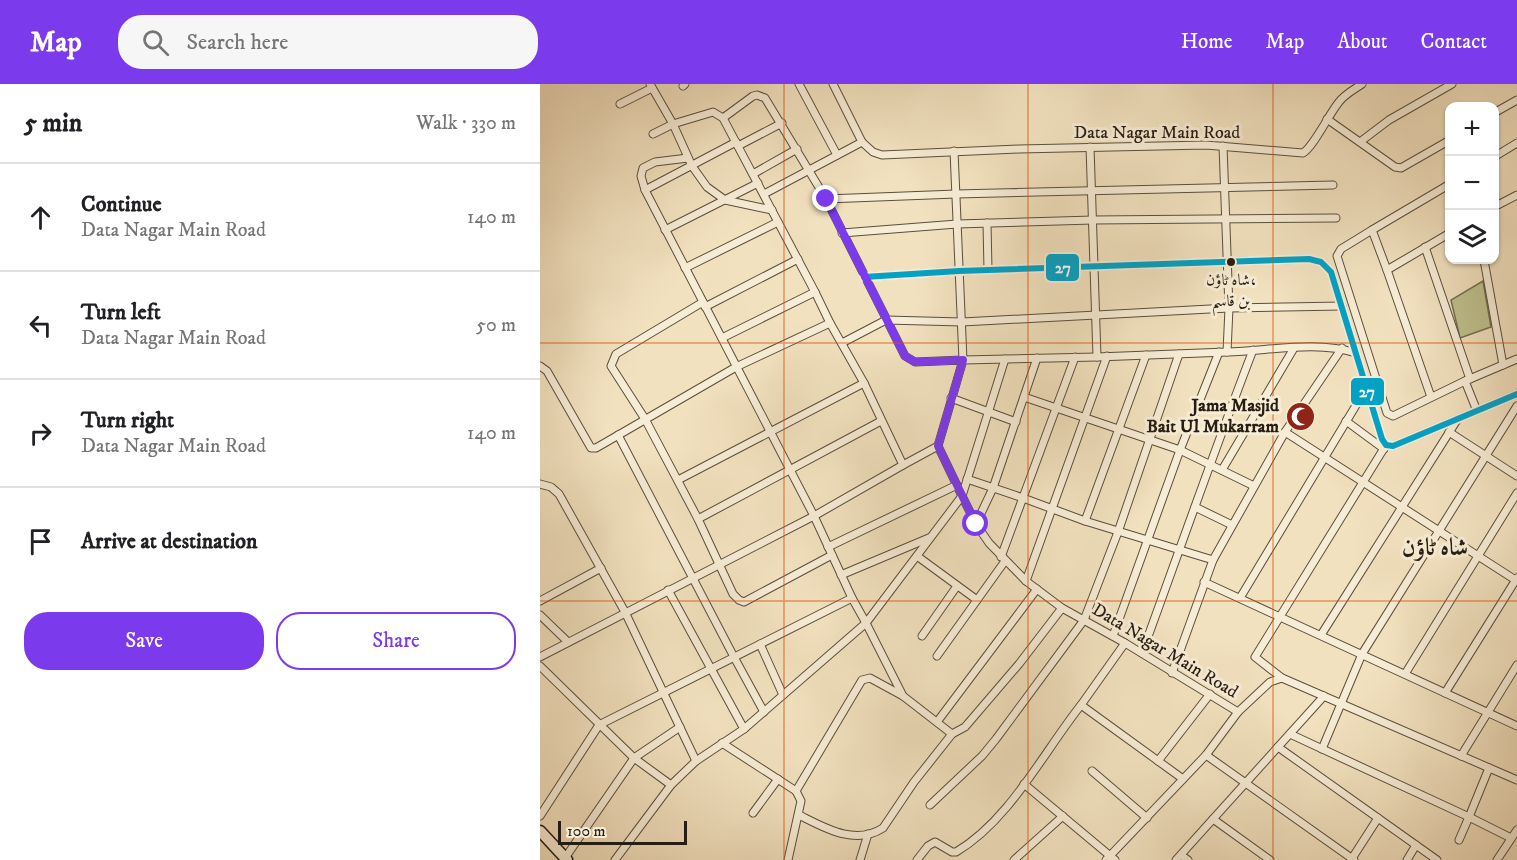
<!DOCTYPE html>
<meta charset="utf-8">
<style>
:root{--surface:#fff;--page:#f6f6f6;--text:#202124;--muted:#757577;--line:#e0e0e0;--accent:#7c3aed}
body{margin:0;font-family:"IM FELL DW Pica",Amiri,serif;background:var(--page);color:var(--text)}
.controls{position:absolute;right:18px;top:18px;display:grid;overflow:hidden;border-radius:12px;box-shadow:0 2px 4px #0004}
.controls button{width:54px;height:54px;display:grid;place-items:center;padding:0;border:0;border-bottom:2px solid var(--line);background:var(--surface);color:var(--text);font:30px sans-serif}
.scale{position:absolute;left:18px;bottom:15px;width:129px;box-sizing:border-box;padding-left:6px;border:3px solid #271d12;border-top:0;font-size:16px;line-height:21px;white-space:nowrap;color:#271d12;-webkit-text-stroke:4px #f7ecd5;paint-order:stroke}
.stop{position:absolute;width:18px;height:18px;margin:-14px;border:4px solid #7c3aed;border-radius:50%;background:#fff}
.stop.end{background:#7c3aed;border-color:#fff;box-shadow:0 2px 6px #0008}
.list{margin:0;padding:0;list-style:none}
h2{display:flex;justify-content:space-between;align-items:center;height:78px;margin:0;padding:0 24px;font-size:26px}
h2 small{font-size:20px;font-weight:400;color:var(--muted)}
.list li{display:grid;grid-template-columns:39px 1fr auto;gap:18px;align-items:center;box-sizing:border-box;height:108px;padding:0 24px;border-top:2px solid var(--line)}
.list b{display:block;font-size:22px;white-space:nowrap}
.list p{margin:0;font-size:20px;white-space:nowrap;color:var(--muted)}
.list em{font-size:20px;font-style:normal;color:var(--muted)}
.actions{display:flex;gap:12px;padding:18px 24px}
.actions a{flex:1;padding:14px 0;border:2px solid var(--accent);border-radius:24px;text-align:center;font-size:21px;color:var(--accent)}
.actions .main{background:var(--accent);color:#fff}
.icon{flex:none;width:33px;height:33px;fill:none;stroke:currentColor;stroke-width:2;stroke-linecap:round;stroke-linejoin:round}
.map{position:relative;flex:none;width:977px;height:776px;overflow:hidden}
header{display:flex;align-items:center;gap:36px;box-sizing:border-box;height:84px;padding:0 30px;background:var(--accent);color:#fff}
header strong{font-size:28px}
nav{display:flex;gap:33px;margin-inline-start:auto;font-size:21px}
.search{width:420px;height:54px;background:var(--page);display:flex;align-items:center;gap:15px;box-sizing:border-box;padding:0 21px;border-radius:24px;color:var(--muted);font-size:22px}
main{display:flex}
aside{flex:1;background:var(--surface)}
.map>svg:first-child{display:block}
.green{fill:#bfc18e;stroke:#736f50;stroke-width:1.5}
.lines{fill:none;stroke-linecap:round;stroke-linejoin:round}
.street-casing{stroke:#5a4e3d;stroke-width:9}
.secondary-casing{stroke:#271d12;stroke-width:13}
.street{stroke:#f7ecd5;stroke-width:7}
.secondary{stroke:#f7ecd5;stroke-width:10}
.bus-1-casing{stroke:#f7ecd5;stroke-width:10}
.bus-1{stroke:#02a2c5;stroke-width:6}
.route{stroke:#7c3aed;stroke-width:8}
.grid{fill:none;stroke:#d5530d;stroke-width:1.5;stroke-opacity:0.55}
.bus-dot{fill:#271d12;stroke:#f7ecd5;stroke-width:2}
.labels{text-anchor:middle;dominant-baseline:central;stroke-width:6;stroke-linejoin:round;paint-order:stroke}
.bus-label{font-size:16px;fill:#271d12;stroke:#f7ecd5}
.street-label{font-size:18px;fill:#271d12;stroke:#f7ecd5}
.poi-label{font-size:18px;font-weight:bold;fill:#271d12;stroke:#f7ecd5;text-anchor:end}
.district-label{font-size:24px;font-weight:bold;fill:#271d12;stroke:#f7ecd5}
.line-badge{stroke:#f7ecd5;stroke-width:2}
.badge-label{font-size:16px;text-anchor:middle;font-weight:bold;fill:#fff}
</style>
<header>
<strong>Map</strong>
<div class="search"><svg class="icon" aria-label="search" viewBox="0 0 24 24"><circle cx="10" cy="10" r="6"/><path d="M15 15l6 6"/></svg>Search here</div>
<nav><a>Home</a><a>Map</a><a>About</a><a>Contact</a></nav>
</header>
<main>
<aside>
<h2>5 min<small>Walk · 330 m</small></h2>
<ul class="list">
<li><svg class="icon" aria-label="ahead" viewBox="0 0 24 24"><path d="M12 20V5M6 11l6-6 6 6"/></svg><div><b>Continue</b><p>Data Nagar Main Road</p></div><em>140 m</em></li>
<li><svg class="icon" aria-label="left" viewBox="0 0 24 24"><path d="M17 20v-9H6M10 6l-5 5 5 5"/></svg><div><b>Turn left</b><p>Data Nagar Main Road</p></div><em>50 m</em></li>
<li><svg class="icon" aria-label="right" viewBox="0 0 24 24"><path d="M7 20v-9h11M14 6l5 5-5 5"/></svg><div><b>Turn right</b><p>Data Nagar Main Road</p></div><em>140 m</em></li>
<li><svg class="icon" aria-label="arrive" viewBox="0 0 24 24"><path d="M6 21V4h12l-3 4 3 4H6"/></svg><div><b>Arrive at destination</b></div></li>
</ul>
<div class="actions"><a class="main">Save</a><a>Share</a></div>
</aside>
<div class="map">
<svg width="977" height="776" viewBox="0 0 977 776">
<rect width="100%" height="100%" fill="#f2e1bf"/>
<filter id="stains"><feTurbulence type="fractalNoise" baseFrequency=".00333" numOctaves="4"/><feColorMatrix values="0 0 0 0 .2 0 0 0 0 .09 0 0 0 0 .02 0 0 0 .5 -.17"/></filter>
<radialGradient id="worn" r=".72"><stop offset=".6" stop-color="#630" stop-opacity="0"/><stop offset="1" stop-color="#630" stop-opacity=".3"/></radialGradient>
<!-- green -->
<path class="green" d="M943 197 951 243 920 254 911 216Z"/>
<g class="lines">
<defs>
<g id="street">
<path d="M110 0 133 40 152 82 167 103 185 116 232 126"/>
<path d="M259 0 297 71"/>
<path d="M143 2 145 0"/>
<path d="M80 20 112 4"/>
<path d="M954 29 977 16"/>
<path d="M183 34 213 12 217 11 225 14 286 115 365 272 375 278 423 276 398 362 422 412 465 275"/>
<path d="M787 35 855 83 861 84 910 56"/>
<path d="M322 58 333 68 342 71 479 65 666 61 763 69C774 62 789 30 799 18 805 10 815 5 822 0"/>
<path d="M820 58 849 36 912 0"/>
<path d="M198 62 242 39"/>
<path d="M683 62 689 224 687 268"/>
<path d="M550 63 557 273C600 271 644 270 687 268 729 267 776 256 816 269"/>
<path d="M414 67 423 276 557 273"/>
<path d="M954 73 977 59"/>
<path d="M148 74 115 78 103 84 101 92 105 106 274 432 312 514 326 539 422 412 436 440 449 459 486 497 522 524 585 559 698 628 730 598 742 594 977 696"/>
<path d="M213 90 257 65"/>
<path d="M105 106 196 58"/>
<path d="M224 110 322 58 293 0"/>
<path d="M286 115 416 110 793 101"/>
<path d="M954 123 977 111"/>
<path d="M447 139 448 186"/>
<path d="M125 146 218 99"/>
<path d="M832 146 910 100"/>
<path d="M302 149 417 140 553 136 796 134"/>
<path d="M910 149 847 186 832 146 801 165 797 172 847 329 853 332 925 297"/>
<path d="M885 163 930 295"/>
<path d="M944 176 963 281"/>
<path d="M145 184 238 138"/>
<path d="M847 186 891 313"/>
<path d="M324 193 419 187 769 175 781 178 791 188 842 355 846 361 853 362 977 310"/>
<path d="M163 218 76 270 71 282 105 335 158 435 193 510 199 516 204 518 292 471"/>
<path d="M165 223 258 175"/>
<path d="M182 254 275 208"/>
<path d="M302 259 346 236 422 238 689 224 802 222"/>
<path d="M0 282 7 287 51 364H56L196 283 290 239"/>
<path d="M484 313 640 366 714 402"/>
<path d="M411 314 476 338"/>
<path d="M937 327 925 297 977 275"/>
<path d="M806 337 844 365"/>
<path d="M745 348 977 497"/>
<path d="M909 348 977 392"/>
<path d="M78 351 194 573 224 628"/>
<path d="M363 381 398 362"/>
<path d="M682 386 754 264"/>
<path d="M427 395 483 414 545 437 673 476"/>
<path d="M138 396 324 299"/>
<path d="M0 400 11 403 19 410 85 528 156 677"/>
<path d="M655 423 692 441"/>
<path d="M158 435 341 337"/>
<path d="M545 437 606 271"/>
<path d="M436 440 453 404 497 274"/>
<path d="M288 463 417 401"/>
<path d="M377 472 437 516"/>
<path d="M461 473 535 273"/>
<path d="M301 491 389 454"/>
<path d="M486 497 567 272"/>
<path d="M664 498 977 642"/>
<path d="M700 514 827 303"/>
<path d="M0 517 61 484"/>
<path d="M0 531 28 558"/>
<path d="M781 551 917 336"/>
<path d="M382 552 417 502"/>
<path d="M573 552 640 366 679 268"/>
<path d="M585 559 541 621 643 695"/>
<path d="M220 560 243 611"/>
<path d="M602 569C639 468 674 367 713 266"/>
<path d="M397 572 465 477"/>
<path d="M0 573 274 432 363 381 324 299 290 239 275 208 183 34 173 28 133 40 113 50"/>
<path d="M0 582 94 674 131 701"/>
<path d="M632 589 673 476 745 348 802 264"/>
<path d="M865 590 977 409"/>
<path d="M742 594 715 573 846 361"/>
<path d="M905 609 977 494"/>
<path d="M397 638 497 505"/>
<path d="M204 645 326 539 363 612"/>
<path d="M750 650 929 733 949 684"/>
<path d="M182 659 256 707"/>
<path d="M738 663 897 776"/>
<path d="M782 665 822 570 977 322"/>
<path d="M666 671 814 776"/>
<path d="M921 672 977 581"/>
<path d="M618 677 670 610"/>
<path d="M552 687 607 734"/>
<path d="M484 700 575 776"/>
<path d="M390 721 442 672 456 655 544 536 578 448 639 270"/>
<path d="M213 729 238 695"/>
<path d="M259 731C285 744 315 762 343 744L374 698 412 650"/>
<path d="M0 732 59 641 312 514"/>
<path d="M673 735 730 776"/>
<path d="M919 756 929 733 971 754"/>
<path d="M641 771 648 776"/>
<path d="M25 774 94 674 140 643"/>
<path d="M75 776 131 701 156 677 204 645 128 506"/>
<path d="M248 776 261 717 256 707 322 596 330 594 363 612 412 650 425 643 479 580 522 524"/>
<path d="M320 776 328 750"/>
<path d="M377 776 388 762 395 758 412 768H416C469 737 503 669 541 621"/>
<path d="M474 776 523 732"/>
<path d="M566 776 666 671 698 628"/>
<path d="M636 776 784 612"/>
<path d="M811 776 838 734"/>
<path d="M867 776 876 761"/>
<path d="M957 776 977 746"/>
</g>
<path id="secondary" d="M0 747 27 776"/>
</defs>
<!-- street casing -->
<use href="#street" class="street-casing"/>
<!-- secondary casing -->
<use href="#secondary" class="secondary-casing"/>
<!-- street -->
<use href="#street" class="street"/>
<!-- secondary -->
<use href="#secondary" class="secondary"/>
<defs>
<path id="bus-1" d="M324 193 419 187 769 175 781 178 791 188 842 355 846 361 853 362 977 310"/>
</defs>
<!-- bus-1 casing -->
<use href="#bus-1" class="bus-1-casing"/>
<!-- bus-1 -->
<use href="#bus-1" class="bus-1"/>
</g>
<g class="lines">
<!-- route -->
<path class="route" d="M286 115 365 272 375 278 423 276 398 362 436 440"/>
</g>
<!-- grid -->
<path class="grid" d="M244 0V776M488 0V776M733 0V776M0 259H977M0 517H977"/>
<!-- icons -->
<defs>
<symbol id="mosque-disc" viewBox="-11 -11 22 22"><circle r="9.5" fill="#8f2418" stroke="#f7ecd5"/><path d="M3.5-4.9A6 6 0 1 0 3.5 4.9A5 5 0 1 1 3.5-4.9Z" fill="#fff"/></symbol>
</defs>
<g fill-rule="evenodd">
<use href="#mosque-disc" x="744" y="316" width="33" height="33"/>
</g>
<!-- markers -->
<circle class="bus-dot" cx="691" cy="178" r="5"/>
<g class="labels">
<!-- bus labels -->
<g class="bus-label">
<text x="691" y="196">شاہ ٹاؤن،<tspan x="691" dy="21">بن قاسم</tspan></text>
</g>
<!-- street labels -->
<g class="street-label">
<text x="617" y="49">Data Nagar Main Road</text>
<text transform="translate(625 567) rotate(31)">Data Nagar Main Road</text>
</g>
<!-- poi labels -->
<g class="poi-label">
<text x="739" y="322">Jama Masjid<tspan x="739" dy="21">Bait Ul Mukarram</tspan></text>
</g>
<!-- district labels -->
<g class="district-label">
<text x="895" y="464">شاہ ٹاؤن</text>
</g>
</g>
<g class="line-badge">
<rect x="505" y="169" width="35" height="29" rx="6" fill="#02a2c5"/>
<rect x="810" y="293" width="35" height="29" rx="6" fill="#02a2c5"/>
</g>
<g class="badge-label">
<text x="523" y="189">27</text>
<text x="827" y="313">27</text>
</g>
<rect width="100%" height="100%" filter="url(#stains)"/>
<rect width="100%" height="100%" fill="url(#worn)"/>
</svg>
<div class="controls">
<button>+</button>
<button>−</button>
<button><svg class="icon" aria-label="layers" viewBox="0 0 24 24"><path d="M12 4l9 5-9 5-9-5zM3 14l9 5 9-5"/></svg></button>
</div>
<div class="scale">100 m</div>
<div class="stop" style="left:436px;top:440px"></div>
<div class="stop end" style="left:286px;top:115px"></div>
</div>
</main>
